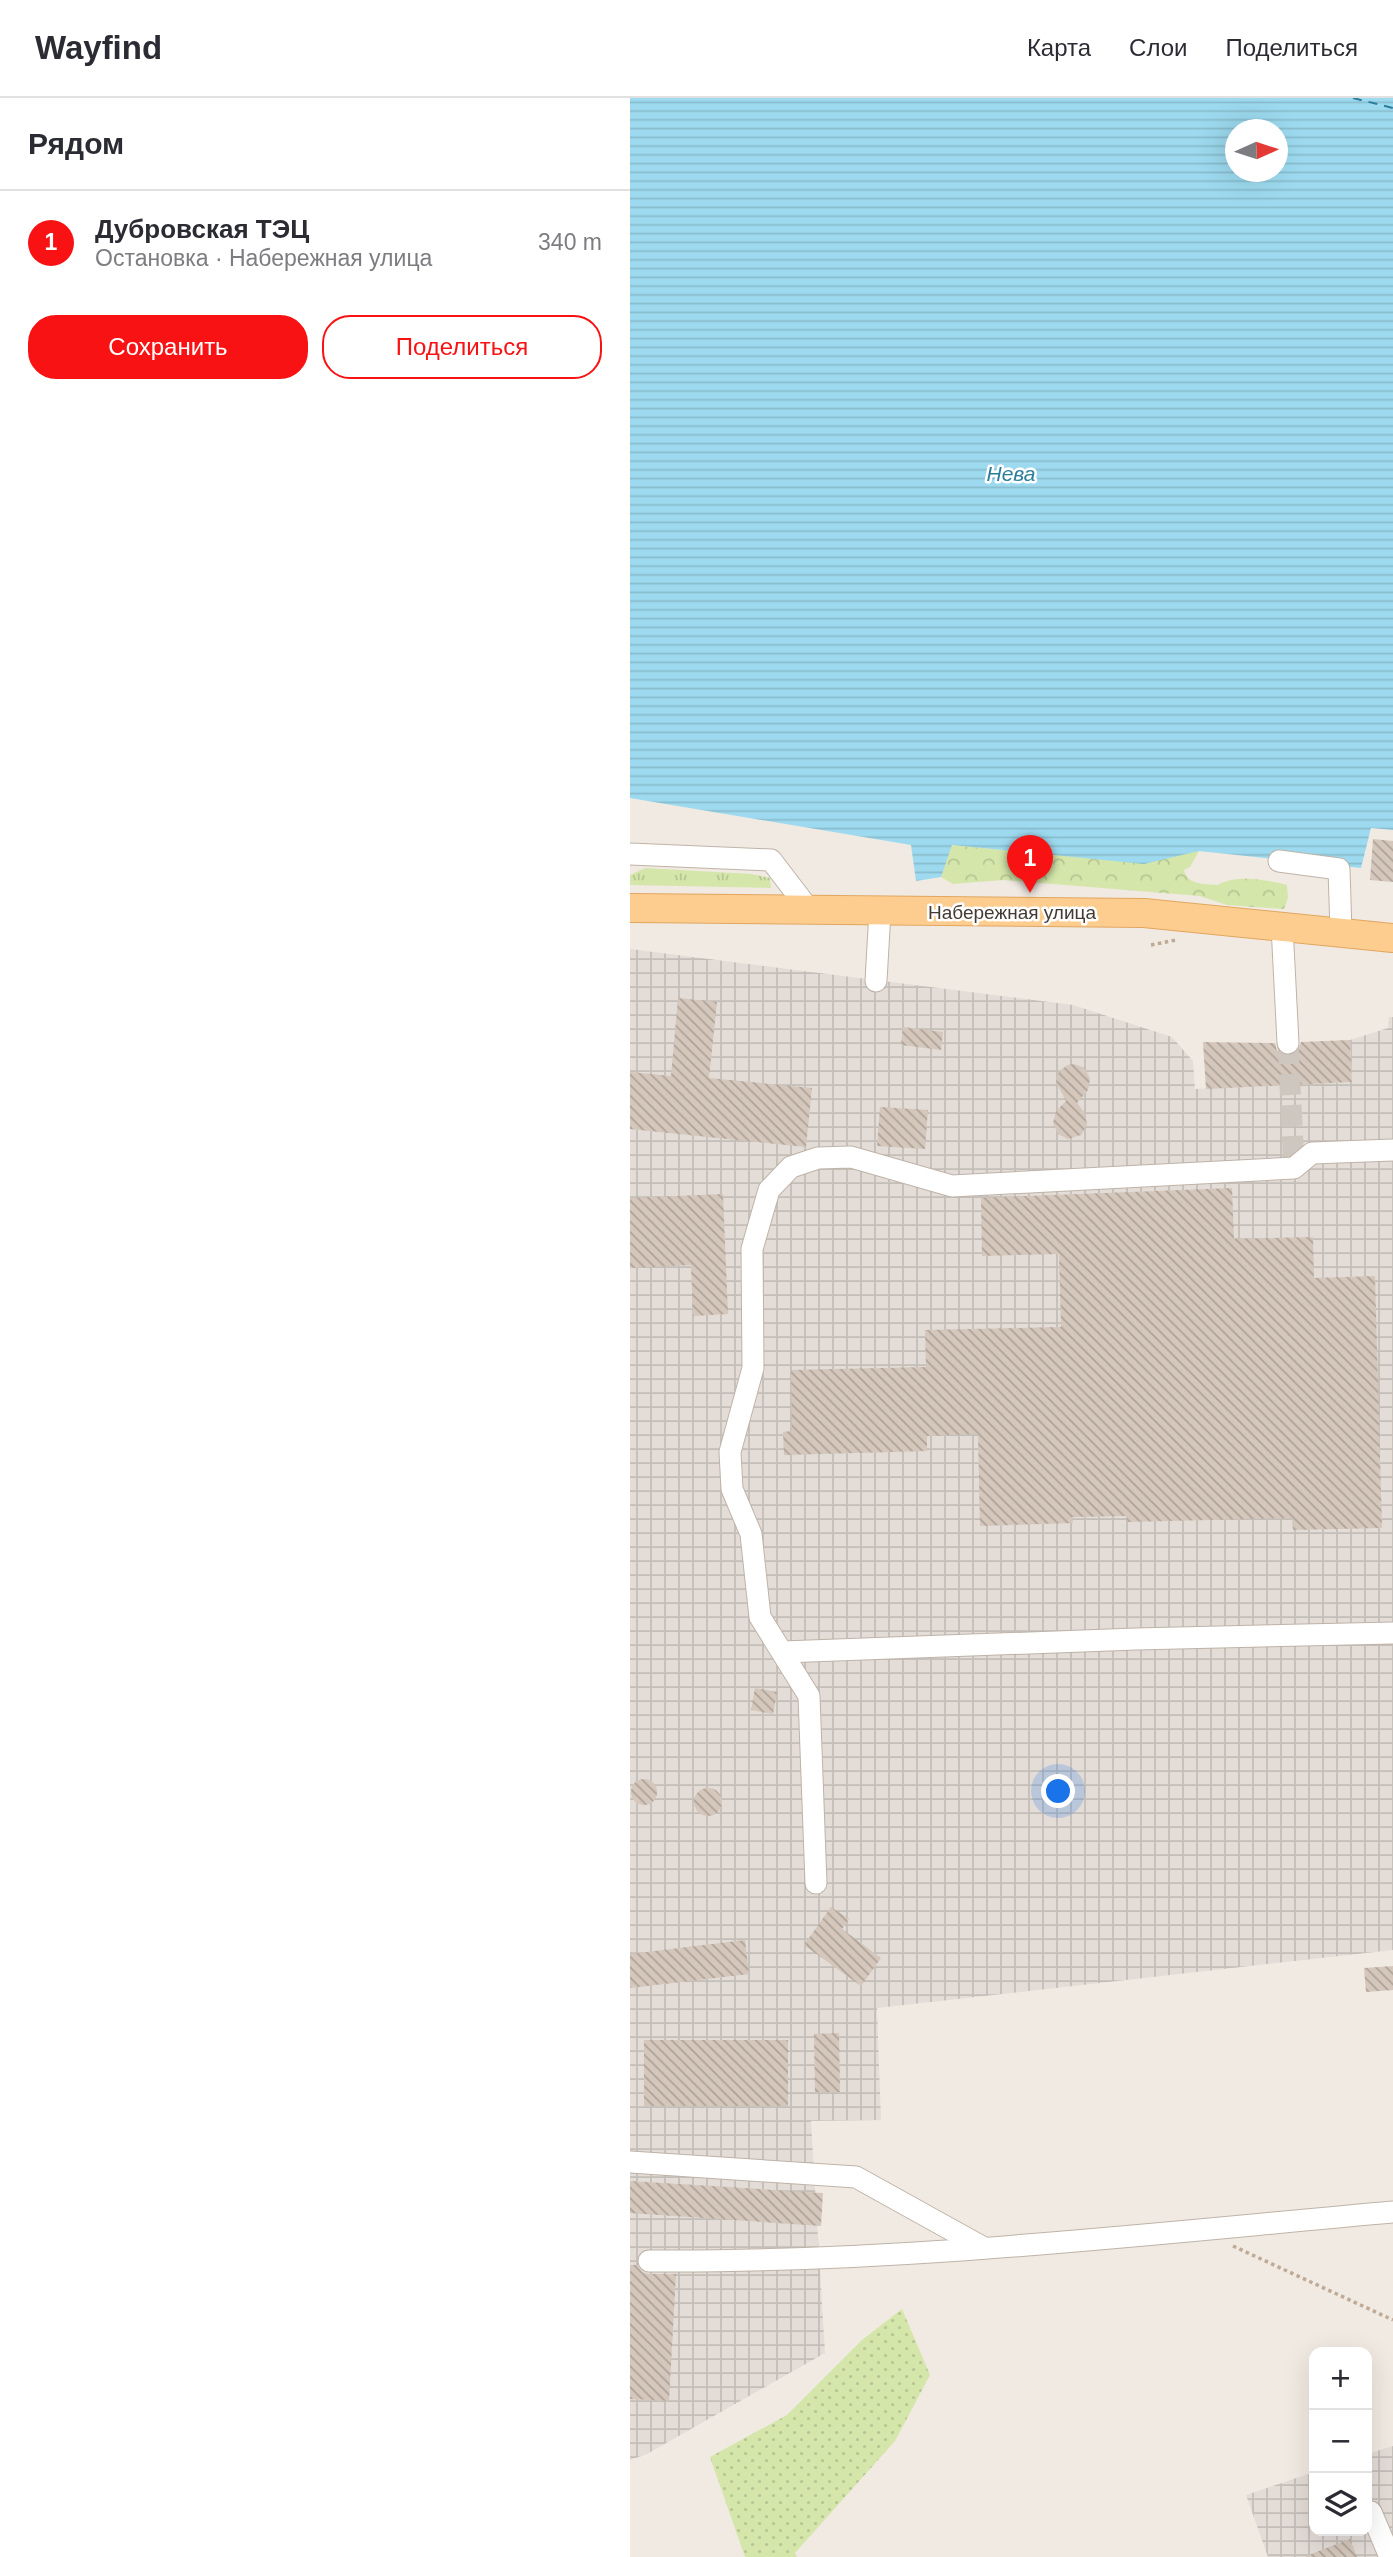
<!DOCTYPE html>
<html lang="ru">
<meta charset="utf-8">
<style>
:root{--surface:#fff;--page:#f7f7f7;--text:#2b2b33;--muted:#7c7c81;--line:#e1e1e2;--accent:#f81213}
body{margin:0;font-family:Arial,sans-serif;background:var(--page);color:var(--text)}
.controls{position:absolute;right:21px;bottom:21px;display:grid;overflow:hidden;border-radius:14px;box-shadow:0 7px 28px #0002}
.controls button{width:63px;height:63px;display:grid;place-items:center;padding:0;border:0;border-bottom:2px solid var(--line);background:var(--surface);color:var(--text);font:35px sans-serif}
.compass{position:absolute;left:595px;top:21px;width:63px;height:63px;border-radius:50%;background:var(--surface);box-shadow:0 7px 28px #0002;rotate:87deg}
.you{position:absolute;left:429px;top:1694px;width:24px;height:24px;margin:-18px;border:5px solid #fff;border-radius:50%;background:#1a73e8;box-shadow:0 0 0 10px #1a73e833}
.badge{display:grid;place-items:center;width:46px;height:46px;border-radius:50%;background:var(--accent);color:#fff;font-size:23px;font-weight:700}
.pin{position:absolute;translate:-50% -58px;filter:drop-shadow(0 2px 4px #0008)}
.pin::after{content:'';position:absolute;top:37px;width:24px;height:21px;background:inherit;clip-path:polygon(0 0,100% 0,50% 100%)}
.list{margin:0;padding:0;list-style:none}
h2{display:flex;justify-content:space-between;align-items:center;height:91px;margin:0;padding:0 28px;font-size:30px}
h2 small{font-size:23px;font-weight:400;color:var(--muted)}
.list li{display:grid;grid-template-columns:46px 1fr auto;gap:21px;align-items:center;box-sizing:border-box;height:105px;padding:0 28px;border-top:2px solid var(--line)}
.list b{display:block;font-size:26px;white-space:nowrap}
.list p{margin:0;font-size:23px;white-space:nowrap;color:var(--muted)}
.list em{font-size:23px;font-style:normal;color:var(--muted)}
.actions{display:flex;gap:14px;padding:21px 28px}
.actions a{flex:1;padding:16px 0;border:2px solid var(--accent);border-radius:28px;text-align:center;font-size:24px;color:var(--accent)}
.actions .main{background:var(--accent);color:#fff}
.icon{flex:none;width:38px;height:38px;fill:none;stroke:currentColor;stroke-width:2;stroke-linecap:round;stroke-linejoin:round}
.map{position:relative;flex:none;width:763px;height:2459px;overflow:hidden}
header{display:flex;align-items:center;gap:42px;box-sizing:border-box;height:98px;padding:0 35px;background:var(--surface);border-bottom:2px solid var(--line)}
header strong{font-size:33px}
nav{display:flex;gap:38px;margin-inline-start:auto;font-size:24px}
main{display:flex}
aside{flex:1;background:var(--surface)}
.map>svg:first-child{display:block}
.industrial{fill:url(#industrial-grid)}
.grass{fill:url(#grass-tufts)}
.forest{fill:url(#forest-crowns)}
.garden{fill:url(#garden-dots)}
.water{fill:url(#water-rules);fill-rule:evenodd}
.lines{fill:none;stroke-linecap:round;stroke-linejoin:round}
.ferry{stroke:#2b7e9c;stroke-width:2;stroke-dasharray:9 7;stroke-linecap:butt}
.building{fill:url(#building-back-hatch)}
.minor-tunnel{stroke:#cec7bf;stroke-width:21;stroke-dasharray:21 10;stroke-linecap:butt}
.minor-casing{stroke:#bfb3a8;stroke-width:23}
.major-casing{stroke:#e1a65f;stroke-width:30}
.path{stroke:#beaa96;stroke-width:3.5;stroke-dasharray:3.5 3.5;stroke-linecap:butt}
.minor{stroke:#fff;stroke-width:21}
.major{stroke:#fdcd8f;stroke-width:28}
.labels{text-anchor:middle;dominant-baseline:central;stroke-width:5;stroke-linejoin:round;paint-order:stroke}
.street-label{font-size:19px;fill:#423a33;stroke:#fff}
.water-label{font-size:21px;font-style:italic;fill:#2b7e9c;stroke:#fff}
</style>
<header>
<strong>Wayfind</strong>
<nav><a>Карта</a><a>Слои</a><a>Поделиться</a></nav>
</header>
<main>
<aside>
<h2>Рядом<small></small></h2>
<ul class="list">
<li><span class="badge">1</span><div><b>Дубровская ТЭЦ</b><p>Остановка · Набережная улица</p></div><em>340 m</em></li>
</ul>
<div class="actions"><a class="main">Сохранить</a><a>Поделиться</a></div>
</aside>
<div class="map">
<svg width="763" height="2459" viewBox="0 0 763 2459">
<defs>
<pattern id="industrial-grid" width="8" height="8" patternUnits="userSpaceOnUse" patternTransform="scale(1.75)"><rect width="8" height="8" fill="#e3dcd7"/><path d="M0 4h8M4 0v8" fill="none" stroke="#c4beb9"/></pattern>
<pattern id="grass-tufts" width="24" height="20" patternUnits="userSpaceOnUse" patternTransform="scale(1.75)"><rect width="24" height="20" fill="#d4e6aa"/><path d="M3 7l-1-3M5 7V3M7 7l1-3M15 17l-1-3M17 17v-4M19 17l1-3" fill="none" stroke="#b7c693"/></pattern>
<pattern id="forest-crowns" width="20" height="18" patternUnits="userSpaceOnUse" patternTransform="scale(1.75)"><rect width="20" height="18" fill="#d4e6aa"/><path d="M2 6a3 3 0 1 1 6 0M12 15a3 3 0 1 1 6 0" fill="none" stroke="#b7c693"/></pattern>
<pattern id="garden-dots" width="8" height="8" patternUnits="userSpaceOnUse" patternTransform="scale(1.75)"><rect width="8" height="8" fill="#d4e6aa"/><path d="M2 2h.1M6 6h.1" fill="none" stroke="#b7c693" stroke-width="1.8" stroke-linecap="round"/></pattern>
<pattern id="water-rules" width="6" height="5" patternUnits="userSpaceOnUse" patternTransform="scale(1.75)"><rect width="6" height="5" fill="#9ddaef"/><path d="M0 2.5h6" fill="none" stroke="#88bccd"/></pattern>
<pattern id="building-back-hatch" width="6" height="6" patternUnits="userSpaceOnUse" patternTransform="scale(1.75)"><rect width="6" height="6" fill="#d5c7bb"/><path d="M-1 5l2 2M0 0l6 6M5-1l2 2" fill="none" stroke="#aea399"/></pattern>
</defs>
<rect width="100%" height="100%" fill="#f1eae2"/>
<!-- industrial -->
<g class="industrial">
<path d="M0 851 443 907 542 939 563 963 565 991 722 984 720 942 758 930 759 919H763V1852L247 1910 251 2022 181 2023 195 2255 17 2356 0 2362Z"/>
<path d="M763 2348V2459H638L616 2397 684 2374V2433H737V2356Z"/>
</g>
<!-- grass -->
<path class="grass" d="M15 770 122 776 140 780 141 790 0 787V777Z"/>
<!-- forest -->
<path class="forest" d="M321 747 453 759 569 753 560 769 554 772C557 787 575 786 588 787 606 776 637 782 657 787L658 800 654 811 597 807 570 798 373 782 323 786 311 779Z"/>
<!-- garden -->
<path class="garden" d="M272 2211 300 2277 265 2343 165 2455 167 2459H115L80 2359 157 2317 232 2242Z"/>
<!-- water -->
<path class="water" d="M0 0H763V732L741 730 731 770 569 753 514 766 322 747 311 779 286 783 281 747 0 700ZM606 32H648V74H606Z"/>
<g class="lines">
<!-- ferry -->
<path class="ferry" d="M723 0 763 10"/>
</g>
<!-- building -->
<g class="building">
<path d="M743 741 763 743V784L740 782Z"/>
<path d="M48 900 87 904 79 980 182 990 176 1049 0 1031V974L41 978Z"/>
<path d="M273 929 313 934 311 952 271 947Z"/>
<path d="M720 942 722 984 576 991 573 944 645 945 647 953 658 958 666 956 671 944Z"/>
<path d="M444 966 455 970 460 981 458 992 447 1005 455 1015 457 1027 451 1037 438 1041 428 1036 423 1025 426 1013 436 1003 426 984 429 973 438 967Z"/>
<path d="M250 1009 298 1012 295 1051 247 1048Z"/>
<path d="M602 1090 604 1141 683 1139 684 1180 745 1178 752 1430 663 1432 662 1420 497 1424V1418L442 1419 443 1425 350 1428 348 1336 297 1338V1353L154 1357 153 1334 162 1333 161 1272 296 1269 295 1232 431 1229 429 1156 352 1158 351 1100Z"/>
<path d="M93 1096 98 1216 63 1218 61 1167 0 1170V1100Z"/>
<path d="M125 1590 147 1594 143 1616 121 1612Z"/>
<circle cx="14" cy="1694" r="13"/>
<circle cx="78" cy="1704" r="14"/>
<path d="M201 1809 219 1821 212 1831 251 1860 231 1888 174 1847Z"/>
<path d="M115 1842 119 1876 0 1890V1856Z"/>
<path d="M763 1868V1892L736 1894 734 1870Z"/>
<path d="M209 1935 210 1994H185L184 1936Z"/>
<rect x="14" y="1942" width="144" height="66"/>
<path d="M0 2083 193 2095 191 2128 0 2115Z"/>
<path d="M0 2167H7L12 2174 18 2176H46L39 2303 0 2301Z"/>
<path d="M720 2441 727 2459H676V2458Z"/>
</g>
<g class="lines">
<!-- minor-tunnel -->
<path class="minor-tunnel" d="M658 945 664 1070"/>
<defs>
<g id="minor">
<path d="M0 756 141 762 180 813"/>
<path d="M649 763 709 771 711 834"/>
<path d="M652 828 658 945"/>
<path d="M246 883 250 813"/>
<path d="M153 1554 506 1541 763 1535"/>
<path d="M186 1785 179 1598 130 1519 121 1436 102 1391 100 1354 123 1270 122 1151 139 1092 161 1069 188 1060 221 1059 322 1088 664 1070 682 1055 763 1052"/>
<path d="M0 2064 226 2079 354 2150"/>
<path d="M19 2163C268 2165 516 2136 763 2114"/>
<path d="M741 2414 760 2459"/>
</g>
<path id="major" d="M0 810 514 815 763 840"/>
</defs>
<!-- minor casing -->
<use href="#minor" class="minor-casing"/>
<!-- major casing -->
<use href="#major" class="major-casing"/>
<!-- path -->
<g class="path">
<path d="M521 847 546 842"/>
<path d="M603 2148 763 2222"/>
</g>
<!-- minor -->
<use href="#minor" class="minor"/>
<!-- major -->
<use href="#major" class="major"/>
</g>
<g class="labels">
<!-- street labels -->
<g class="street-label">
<text x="382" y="814">Набережная улица</text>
</g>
<!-- water labels -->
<g class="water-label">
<text x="381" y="375">Нева</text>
</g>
</g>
</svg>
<div class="controls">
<button>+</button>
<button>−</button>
<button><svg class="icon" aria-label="layers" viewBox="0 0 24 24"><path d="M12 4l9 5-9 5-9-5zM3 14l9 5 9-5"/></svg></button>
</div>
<svg class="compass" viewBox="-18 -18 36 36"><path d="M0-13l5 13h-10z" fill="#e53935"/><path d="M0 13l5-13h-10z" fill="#7c7c81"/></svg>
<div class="you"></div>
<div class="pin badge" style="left:400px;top:795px">1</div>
</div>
</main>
